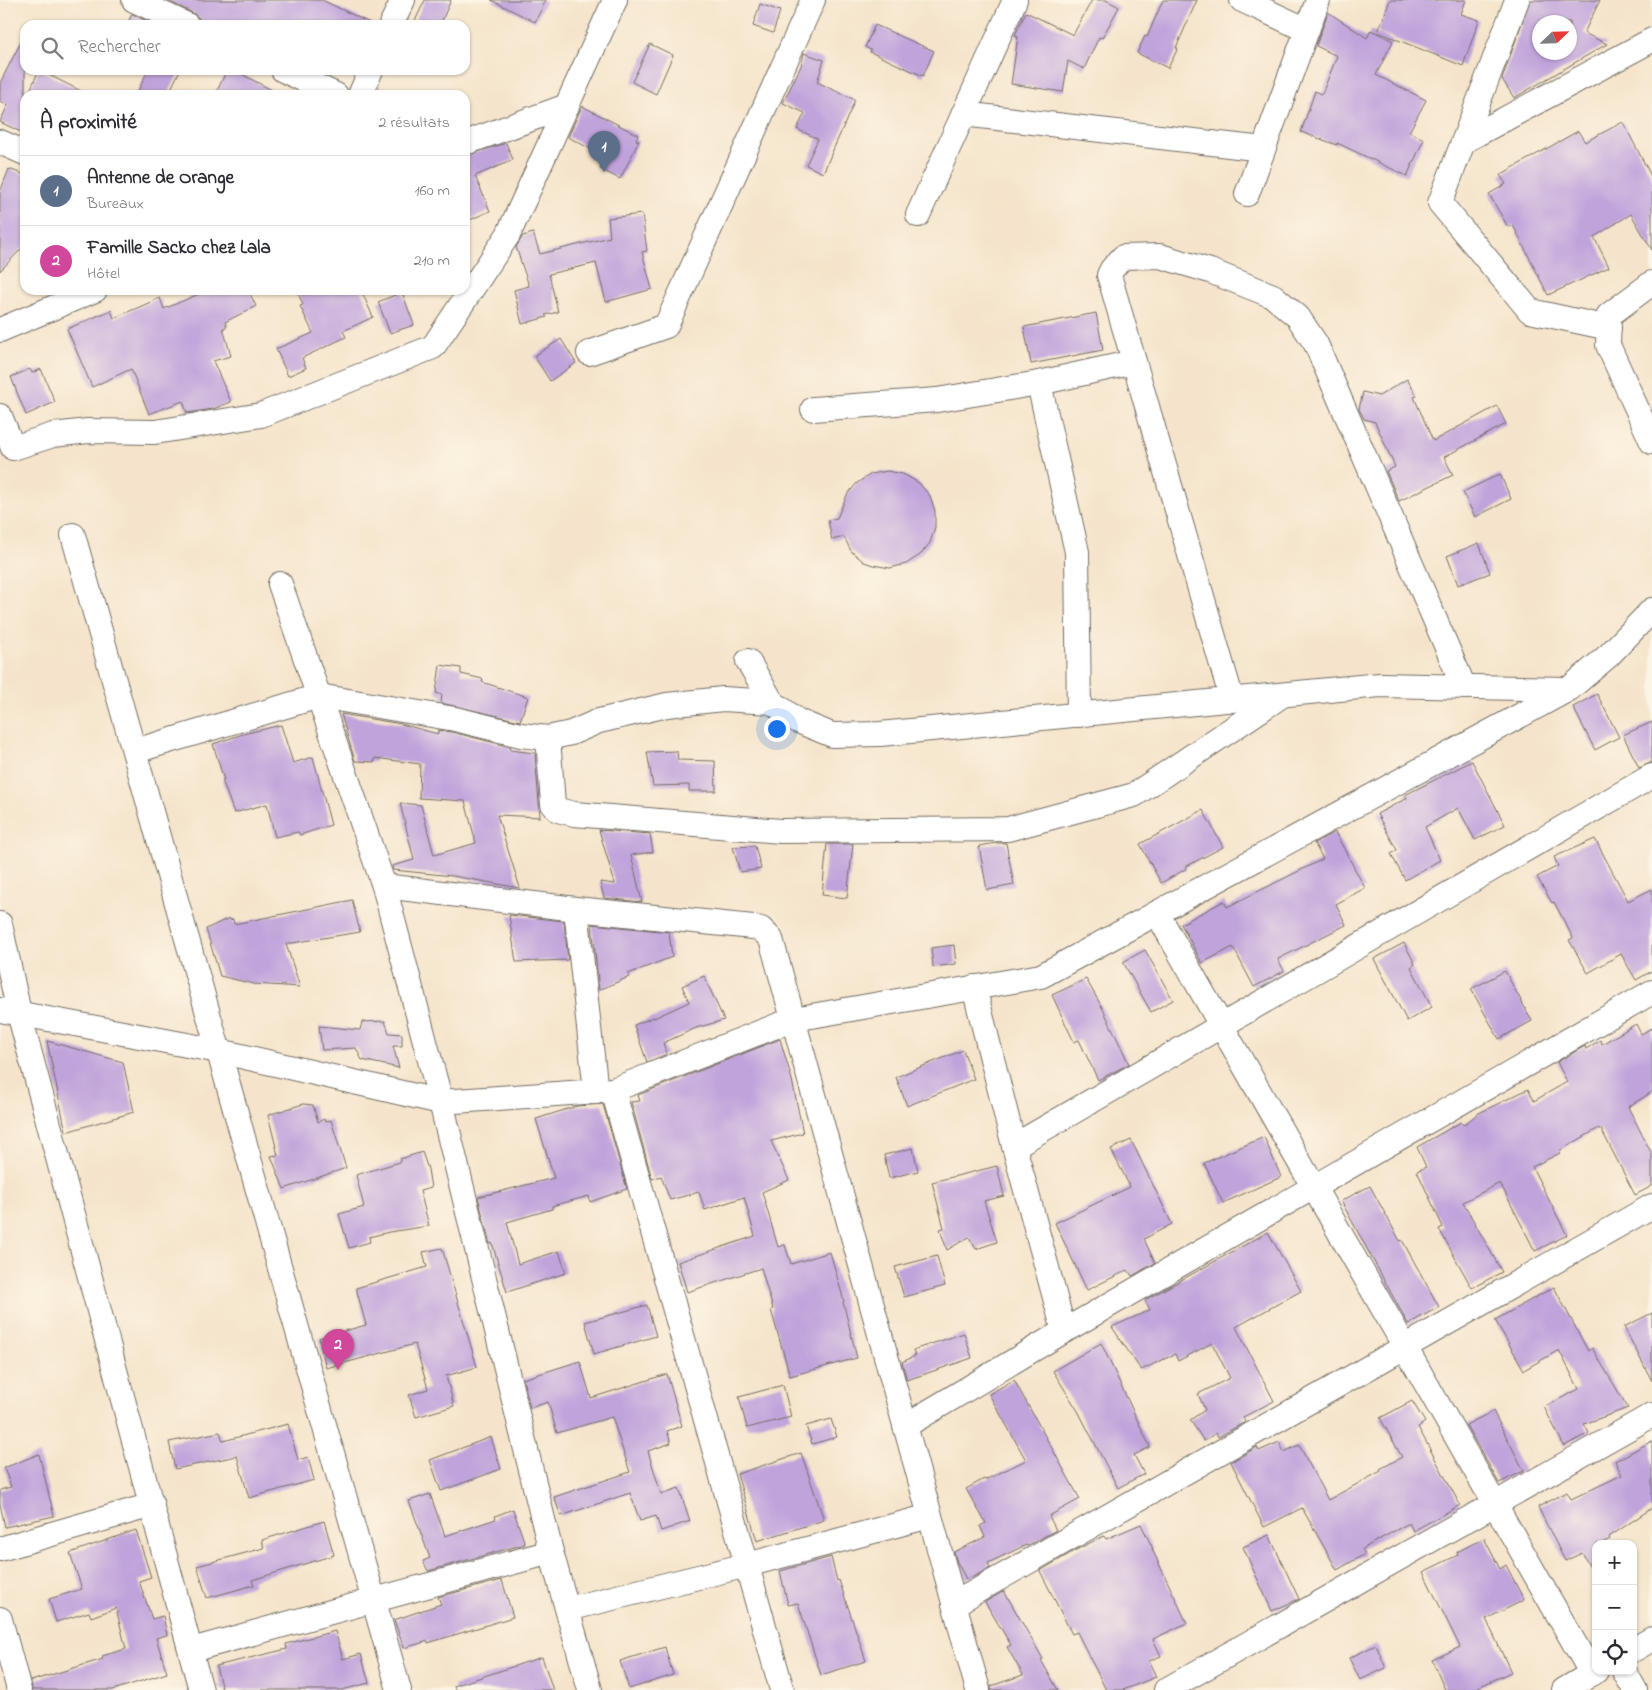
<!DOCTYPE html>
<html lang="fr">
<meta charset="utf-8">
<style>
:root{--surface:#fff;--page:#f2f2f3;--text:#2b2b33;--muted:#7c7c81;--line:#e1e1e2;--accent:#b5179e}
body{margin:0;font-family:"Indie Flower",sans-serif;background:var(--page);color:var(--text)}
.controls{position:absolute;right:15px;bottom:15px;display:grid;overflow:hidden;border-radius:10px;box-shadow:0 1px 4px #0004}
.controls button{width:45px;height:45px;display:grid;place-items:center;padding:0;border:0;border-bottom:1px solid var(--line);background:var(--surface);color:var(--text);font:25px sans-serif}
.compass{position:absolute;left:1532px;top:15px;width:45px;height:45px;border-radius:50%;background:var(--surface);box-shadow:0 1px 4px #0004;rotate:67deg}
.you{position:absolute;left:776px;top:728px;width:18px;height:18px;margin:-12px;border:4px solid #fff;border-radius:50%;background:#1a73e8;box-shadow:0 0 0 8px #1a73e833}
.badge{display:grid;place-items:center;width:32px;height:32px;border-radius:50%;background:var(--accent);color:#fff;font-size:16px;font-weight:700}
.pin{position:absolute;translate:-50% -41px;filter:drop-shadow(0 1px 2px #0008)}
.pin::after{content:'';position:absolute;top:26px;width:18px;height:15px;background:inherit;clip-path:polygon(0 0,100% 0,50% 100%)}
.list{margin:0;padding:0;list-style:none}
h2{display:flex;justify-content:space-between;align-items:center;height:65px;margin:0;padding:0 20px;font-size:21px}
h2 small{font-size:16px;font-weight:400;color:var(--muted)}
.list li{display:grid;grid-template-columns:32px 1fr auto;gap:15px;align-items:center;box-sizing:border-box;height:70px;padding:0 20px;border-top:1px solid var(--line)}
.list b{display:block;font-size:19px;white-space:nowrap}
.list p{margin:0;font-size:16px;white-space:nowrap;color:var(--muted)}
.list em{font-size:16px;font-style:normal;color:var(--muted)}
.icon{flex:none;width:28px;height:28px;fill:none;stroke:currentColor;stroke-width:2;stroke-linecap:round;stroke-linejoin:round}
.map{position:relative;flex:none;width:1652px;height:1690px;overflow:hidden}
.search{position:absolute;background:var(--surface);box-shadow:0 1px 4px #0004;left:20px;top:20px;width:450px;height:55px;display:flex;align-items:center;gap:12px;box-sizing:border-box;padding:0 18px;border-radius:15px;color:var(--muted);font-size:19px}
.panel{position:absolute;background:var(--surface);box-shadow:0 1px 4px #0004;left:20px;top:90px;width:450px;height:205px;border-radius:15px}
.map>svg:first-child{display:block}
.building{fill:#c0a3db;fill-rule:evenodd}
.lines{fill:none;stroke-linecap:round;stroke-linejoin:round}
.street-casing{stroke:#726c63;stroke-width:26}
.street{stroke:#fff;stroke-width:24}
</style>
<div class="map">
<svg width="1652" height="1690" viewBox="0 0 1652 1690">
<rect width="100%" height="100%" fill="#fcf5e5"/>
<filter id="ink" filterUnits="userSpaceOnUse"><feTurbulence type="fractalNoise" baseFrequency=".02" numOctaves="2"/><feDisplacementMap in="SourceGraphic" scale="10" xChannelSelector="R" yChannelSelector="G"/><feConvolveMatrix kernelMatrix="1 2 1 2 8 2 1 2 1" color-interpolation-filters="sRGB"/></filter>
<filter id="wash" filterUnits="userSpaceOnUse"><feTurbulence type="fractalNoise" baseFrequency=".0096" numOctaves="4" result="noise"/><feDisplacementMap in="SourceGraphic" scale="20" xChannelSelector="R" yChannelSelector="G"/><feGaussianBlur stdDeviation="1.12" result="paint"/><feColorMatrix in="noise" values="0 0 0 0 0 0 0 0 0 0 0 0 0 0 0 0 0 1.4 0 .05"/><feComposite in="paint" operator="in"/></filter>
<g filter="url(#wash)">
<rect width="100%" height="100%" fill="#f5e4cb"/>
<g id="blocks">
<!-- building -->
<g class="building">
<path d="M166 0H322L374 25H201L199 18 193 13Z"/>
<path d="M425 0H451L440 25H413Z"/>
<path d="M491 0H546L535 22Z"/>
<path d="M1092 0H1106L1119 7 1102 38 1099 37 1084 69 1068 61 1063 92 1011 84 1018 36 1015 35 1026 12 1073 35Z"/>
<path d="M1163 0H1197L1176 48H1178L1168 68 1137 53 1145 36 1147 37Z"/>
<path d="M1390 0H1466L1461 14 1479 20 1463 66 1378 32Z"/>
<path d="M1530 0H1600L1584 33 1607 44 1514 98 1502 79ZM1540 22H1570V52H1540Z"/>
<path d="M760 4 780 11 773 33 753 26Z"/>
<path d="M1328 12 1367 38 1371 30 1393 41 1376 75 1426 100 1409 132 1424 139 1407 176 1337 143V145L1301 132 1315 91 1322 94 1337 56 1316 46Z"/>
<path d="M132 14 155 25H127Z"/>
<path d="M875 25 934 51 923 76 870 52 871 50 865 47Z"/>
<path d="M25 34V134L0 122 8 105 0 101V83Z"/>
<path d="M650 44 673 55 656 94 632 82Z"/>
<path d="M804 53 824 60 817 82 855 100 823 173 806 165 818 139 797 129 805 113 783 103 801 66Z"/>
<path d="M39 70 89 95H28Z"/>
<path d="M148 70H180L168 95H136Z"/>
<path d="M227 70H234L281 95H215Z"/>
<path d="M582 106 638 135 636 140 639 141 620 179 600 169 606 157 568 137Z"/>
<path d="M1623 122 1652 178V250L1631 214 1594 237 1609 267 1548 295 1513 225 1508 227 1489 194 1506 184 1500 175 1578 131 1585 142Z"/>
<path d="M506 143 513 160 475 176 490 211 465 222V156Z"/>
<path d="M9 169 25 175V245L0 271V192Z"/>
<path d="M642 214 647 251 642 252 652 289 606 302 596 263 549 274 558 312 545 315 547 317 522 324 514 290 529 286 516 247 523 236 533 233 540 254 610 237 608 218Z"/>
<path d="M208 290H248L256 306 225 322 227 327 223 328 231 356 213 361 231 402 213 409 187 413 183 401 149 414 131 369 92 387 67 329 111 310 114 318 160 298 164 309Z"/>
<path d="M297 290H361L373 317 343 331 346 337 302 358 306 368 288 376 276 349 313 333 300 306 303 305Z"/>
<path d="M402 292 414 325 390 333 378 302Z"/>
<path d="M1096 313 1103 350 1031 364 1024 327Z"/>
<path d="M561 339 576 363 550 381 534 356Z"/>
<path d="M30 369 32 373 41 369 55 402 26 415 11 377Z"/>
<path d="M1407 379 1417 396 1414 397 1433 441 1497 406 1506 424 1444 457 1453 475 1399 501 1386 471 1395 467 1375 422 1364 419 1359 409 1363 392 1379 396Z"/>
<path d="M887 471 903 474 919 483 930 496 935 511V527L930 543 920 555 906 564 890 568 873 565 864 562 851 551 844 537 832 540 828 520 837 518 847 495 857 483 871 474Z"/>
<path d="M1500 474 1511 499 1475 517 1463 492Z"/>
<path d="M1479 543 1490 573 1458 585 1447 556Z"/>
<path d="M440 665 461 668V674L483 679 482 682 528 697 520 721 441 703 442 695 436 693Z"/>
<path d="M1597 694 1619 737 1595 750 1573 707Z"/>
<path d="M341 714 401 724 438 734V730L452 732 511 747 510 750 535 753 540 817 497 815 520 888 453 876 393 870 392 866 414 860 400 803 421 805 434 855 476 843 465 801 419 798 420 764 375 758V762L355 761Z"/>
<path d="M1652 722V762L1639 768 1623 735Z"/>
<path d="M281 725 293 763 313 757 331 825 300 835 298 832 275 837 267 804 234 813 222 780H224L213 744 243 734Z"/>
<path d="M677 751 678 760 715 761 716 791H689V785L653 786 647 752Z"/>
<path d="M1472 761 1505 825 1475 840 1458 808 1425 827 1440 860 1405 880 1391 854 1397 850 1377 814 1407 798 1405 795Z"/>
<path d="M1203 810 1223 847 1185 867 1186 869 1161 883 1140 844Z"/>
<path d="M599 830 650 834 653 852 631 855 642 902 604 898 600 882 615 884Z"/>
<path d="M1335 832 1365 888 1336 904 1346 925 1278 959 1284 971 1254 987 1233 947 1202 963 1181 924 1224 901 1227 907 1323 859 1314 843Z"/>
<path d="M1595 839 1628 901 1652 889V971L1636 980 1621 954 1588 973 1569 940 1573 938 1554 902 1552 903 1537 877 1558 866 1554 857Z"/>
<path d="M997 843H1006L1014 885 987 890 979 846Z"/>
<path d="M827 844H853L847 898 822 895Z"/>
<path d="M755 846 761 869 740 872 733 847Z"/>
<path d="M352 900 360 932 286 944 300 987 254 984 220 976 206 929 229 918 230 920 233 919 234 924Z"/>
<path d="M509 915 564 921 568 960 516 962Z"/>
<path d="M592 924 669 932 672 957 628 974 629 977 599 990Z"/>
<path d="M1404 943 1415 964 1411 967 1432 1007 1407 1021 1374 959Z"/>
<path d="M954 945 956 964 933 967 931 948Z"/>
<path d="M1145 950 1173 1000 1151 1012 1123 962Z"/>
<path d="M1505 971 1532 1021 1499 1039 1471 989Z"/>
<path d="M704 976 724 1020 696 1028 663 1043 667 1054 647 1062 634 1025 654 1017V1018L689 1002 682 986Z"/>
<path d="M1086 979 1103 1009 1129 1064 1098 1080 1079 1040 1074 1042 1052 995Z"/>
<path d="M385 1021 389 1033 402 1034V1046H393L399 1068 362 1060 356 1048 322 1050 319 1026 360 1030 362 1022Z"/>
<path d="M1636 1024 1641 1034 1652 1028V1092L1628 1107 1652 1154V1186L1635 1195 1601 1129 1600 1130 1599 1128 1559 1151 1560 1153 1532 1167 1567 1235 1535 1251 1500 1183 1463 1202 1502 1272 1472 1288 1439 1229 1443 1227 1417 1171 1426 1167 1417 1147 1461 1122 1463 1125 1479 1113 1528 1089 1534 1101 1567 1082 1557 1062 1585 1046 1586 1049 1600 1040 1602 1044Z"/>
<path d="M780 1039 792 1080 803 1133 771 1141 789 1180 762 1192 778 1247 785 1245 791 1264 830 1252 844 1301 843 1302 857 1358 790 1376 771 1310 773 1309 761 1268 687 1292 678 1262 755 1236 744 1197 705 1210 699 1192 670 1200 661 1176 652 1179 631 1102 640 1101 638 1095Z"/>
<path d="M47 1041 123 1062 134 1112 66 1132Z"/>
<path d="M963 1050 974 1079 907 1106 896 1077Z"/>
<path d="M303 1104 313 1105 318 1122 324 1119 325 1122 331 1120 346 1168 284 1189 271 1156 278 1155 268 1115Z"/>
<path d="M603 1104 627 1189 590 1202 589 1196 552 1206V1209L507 1222 518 1264 559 1251 566 1273 507 1292 492 1243 490 1244 478 1197 554 1178 536 1119 577 1106Z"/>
<path d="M1264 1137 1281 1177 1223 1203 1204 1163Z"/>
<path d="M1131 1140 1172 1224 1144 1239 1155 1263 1132 1276 1128 1270 1087 1290 1055 1223 1130 1187 1111 1149Z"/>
<path d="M913 1148 918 1171 889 1178 884 1155Z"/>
<path d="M422 1152 428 1169 431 1188 420 1191 429 1226 389 1232 369 1237 370 1242 349 1248 339 1214 364 1207 356 1175 400 1162V1159Z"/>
<path d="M997 1166 1004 1196 984 1201 997 1242 976 1249 969 1237 947 1250 940 1229 944 1228 932 1182Z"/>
<path d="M1370 1186 1400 1241 1402 1240 1439 1307 1408 1324 1341 1201Z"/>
<path d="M1268 1232 1301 1291 1236 1327 1274 1401 1243 1417 1245 1422 1218 1437 1216 1433 1204 1441 1190 1420 1205 1410 1198 1394 1230 1378 1212 1343 1178 1361 1175 1354 1141 1370 1112 1327 1150 1310 1145 1300Z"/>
<path d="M442 1248 477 1367 446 1376 454 1406 416 1417 409 1395 428 1389 415 1344 326 1368 319 1338 366 1325 356 1288 427 1267 423 1252Z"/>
<path d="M937 1256 945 1286 904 1297 895 1267Z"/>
<path d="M1554 1287 1588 1351 1592 1348 1628 1408 1584 1424 1589 1433 1564 1446 1544 1407 1579 1389 1559 1350 1524 1370 1495 1320Z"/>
<path d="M647 1305 656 1336 594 1354 585 1322Z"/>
<path d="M1652 1313V1381L1624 1327Z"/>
<path d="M964 1333 972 1358 907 1380 902 1362 915 1356 913 1350Z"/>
<path d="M1101 1343 1150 1447 1134 1455 1144 1474 1118 1488 1078 1411 1053 1371Z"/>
<path d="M580 1361 591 1398 667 1374 682 1426 667 1431 671 1443 648 1451 661 1494 679 1488 690 1521 661 1531 656 1516 640 1521 630 1493 561 1516 554 1497 630 1472 612 1417 557 1433 548 1402 530 1408 523 1379Z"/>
<path d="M1014 1380 1080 1499 1049 1516 1056 1530 1027 1546 1026 1545 988 1563 990 1568 971 1578V1577L966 1579 957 1562 954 1552 985 1537 980 1526 986 1523 966 1489 984 1479 985 1480 1026 1460 989 1394Z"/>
<path d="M783 1385 791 1417 747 1428 739 1397Z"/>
<path d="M1412 1401 1425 1422 1418 1427 1460 1505 1413 1531 1409 1523 1362 1549 1365 1554 1337 1570 1302 1508 1264 1527 1231 1462 1257 1447 1259 1451 1279 1442 1284 1452 1299 1445 1328 1500 1381 1471 1380 1469 1402 1457 1380 1418Z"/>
<path d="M1493 1411 1524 1471 1499 1483 1466 1425Z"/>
<path d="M831 1419 837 1437 812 1444 806 1426Z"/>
<path d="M288 1424 298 1460 308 1457 314 1480 249 1498 237 1456 175 1469 169 1442 220 1432 223 1441Z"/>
<path d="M491 1437 501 1469 441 1491 430 1460Z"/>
<path d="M1652 1441V1508L1609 1537 1610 1539 1600 1544H1596V1578L1582 1553 1565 1561 1538 1507 1567 1492 1571 1499 1622 1475 1615 1461Z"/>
<path d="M801 1453 824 1520 757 1541 737 1474Z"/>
<path d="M39 1454 54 1516 5 1527 0 1504V1490L11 1487 4 1468Z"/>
<path d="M430 1494 445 1536 496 1519 495 1516 513 1509 525 1544 428 1571 423 1561 430 1558 409 1501Z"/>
<path d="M324 1521 334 1555 252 1580 254 1585 207 1598 197 1566 264 1548 262 1540Z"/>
<path d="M1141 1524 1153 1549H1152L1187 1623 1153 1639 1161 1656 1149 1661 1156 1677 1123 1690H1106L1077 1632 1072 1634 1040 1571 1076 1550 1104 1536 1106 1539Z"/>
<path d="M136 1530 151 1577 139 1581 152 1619 163 1616 167 1635 156 1638 167 1673 113 1690H32L31 1681 103 1659 102 1656 126 1649 116 1608 91 1617 89 1612 56 1622 49 1599 82 1589 70 1553Z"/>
<path d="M1269 1535 1299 1599 1272 1611 1243 1547Z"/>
<path d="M1484 1538 1500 1569 1506 1565 1524 1600 1486 1619 1511 1672 1472 1690H1445L1432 1660 1460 1647 1423 1572 1458 1555 1457 1552Z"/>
<path d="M831 1557 837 1581 839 1580 866 1661 821 1675 798 1603 788 1605 780 1571Z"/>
<path d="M502 1580 513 1617 428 1643V1641L404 1648 394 1620 441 1604 438 1597Z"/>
<path d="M1004 1591 1043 1659 1041 1660 1058 1690H991V1686L1023 1675 1007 1647 1011 1645 985 1602Z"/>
<path d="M335 1631 343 1659 361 1654 369 1683 342 1690H222L216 1666 287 1649 286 1644Z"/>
<path d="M1376 1645 1386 1668 1360 1680 1349 1658Z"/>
<path d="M665 1647 673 1675 629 1689 620 1661Z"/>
<path d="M542 1657 553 1690H455L454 1686Z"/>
</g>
</g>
</g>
<g filter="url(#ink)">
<use href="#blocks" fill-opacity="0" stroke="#726c63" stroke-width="1"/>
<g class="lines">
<defs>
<g id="street">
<path d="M134 0 187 25"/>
<path d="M1242 0 1307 30"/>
<path d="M1517 0 1440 203 1530 311 1609 328"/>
<path d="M391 25 403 0"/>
<path d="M283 70 336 95"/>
<path d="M360 95 371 70"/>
<path d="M963 114 1263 149"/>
<path d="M1464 141 1652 40"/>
<path d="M0 142 25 153"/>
<path d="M465 143 567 106"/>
<path d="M1247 194 1318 0"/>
<path d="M918 215 1015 0"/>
<path d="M1652 283 1609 315 1608 345 1652 442"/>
<path d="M0 330 95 290"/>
<path d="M589 353 666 326 813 0"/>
<path d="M1039 383 1077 552 1079 715"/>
<path d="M813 409 937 400 1039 383 1134 362"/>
<path d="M0 416 13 448 53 435 88 431 155 432 261 415 433 347 508 235 615 0"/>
<path d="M73 535 399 1690"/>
<path d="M280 584 384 886 441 1102 551 1552 590 1690"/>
<path d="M748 661 772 702 798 721 832 735 880 734 1380 685 1567 689"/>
<path d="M1232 700 1109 275 1112 269 1123 257 1160 256 1210 271 1273 296 1298 317 1316 344 1464 687"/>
<path d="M548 738 553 804 558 810 574 814 781 831 1008 829 1134 795 1281 696"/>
<path d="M135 751 319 696 455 719 521 735 548 738 571 733 599 721 667 705 723 699 772 702"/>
<path d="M384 886 576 909 753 927 761 929 771 939 978 1690"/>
<path d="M576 909 596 1092"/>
<path d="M1157 913 1592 1674"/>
<path d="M0 924 19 1013 201 1690"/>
<path d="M974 987 1014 1146 1064 1331"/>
<path d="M0 1010 219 1051 441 1102 613 1090 794 1019 1041 976 1569 689 1609 655 1652 610"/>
<path d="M613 1090 782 1690"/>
<path d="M1014 1146 1652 776"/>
<path d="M905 1426 1064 1331 1652 992"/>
<path d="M0 1549 152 1505"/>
<path d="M954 1604 1652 1206"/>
<path d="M568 1609 747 1565 930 1516"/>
<path d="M0 1619 19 1690"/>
<path d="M191 1650 551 1552"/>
<path d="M1633 1650 1652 1639"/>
<path d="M1624 1671 1635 1690"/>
<path d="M1166 1690 1652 1415"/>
<path d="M1564 1690 1596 1671"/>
</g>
</defs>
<!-- street casing -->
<use href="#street" class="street-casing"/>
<!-- street -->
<use href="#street" class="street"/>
</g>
</g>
</svg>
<div class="controls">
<button>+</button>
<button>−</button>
<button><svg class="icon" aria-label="locate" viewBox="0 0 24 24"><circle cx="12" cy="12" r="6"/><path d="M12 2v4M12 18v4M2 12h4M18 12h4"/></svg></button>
</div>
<svg class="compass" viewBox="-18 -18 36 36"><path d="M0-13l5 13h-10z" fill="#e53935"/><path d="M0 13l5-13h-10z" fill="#7c7c81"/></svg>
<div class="you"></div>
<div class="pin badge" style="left:604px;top:172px;background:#5c6f8a">1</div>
<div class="pin badge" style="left:338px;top:1370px;background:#d1479c">2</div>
<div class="search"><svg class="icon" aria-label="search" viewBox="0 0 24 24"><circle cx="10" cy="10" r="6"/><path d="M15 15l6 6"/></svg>Rechercher</div>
<section class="panel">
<h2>À proximité<small>2 résultats</small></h2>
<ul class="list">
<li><span class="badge" style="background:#5c6f8a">1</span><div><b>Antenne de Orange</b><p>Bureaux</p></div><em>160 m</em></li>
<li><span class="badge" style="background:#d1479c">2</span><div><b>Famille Sacko chez Lala</b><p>Hôtel</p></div><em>210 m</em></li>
</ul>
</section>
</div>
